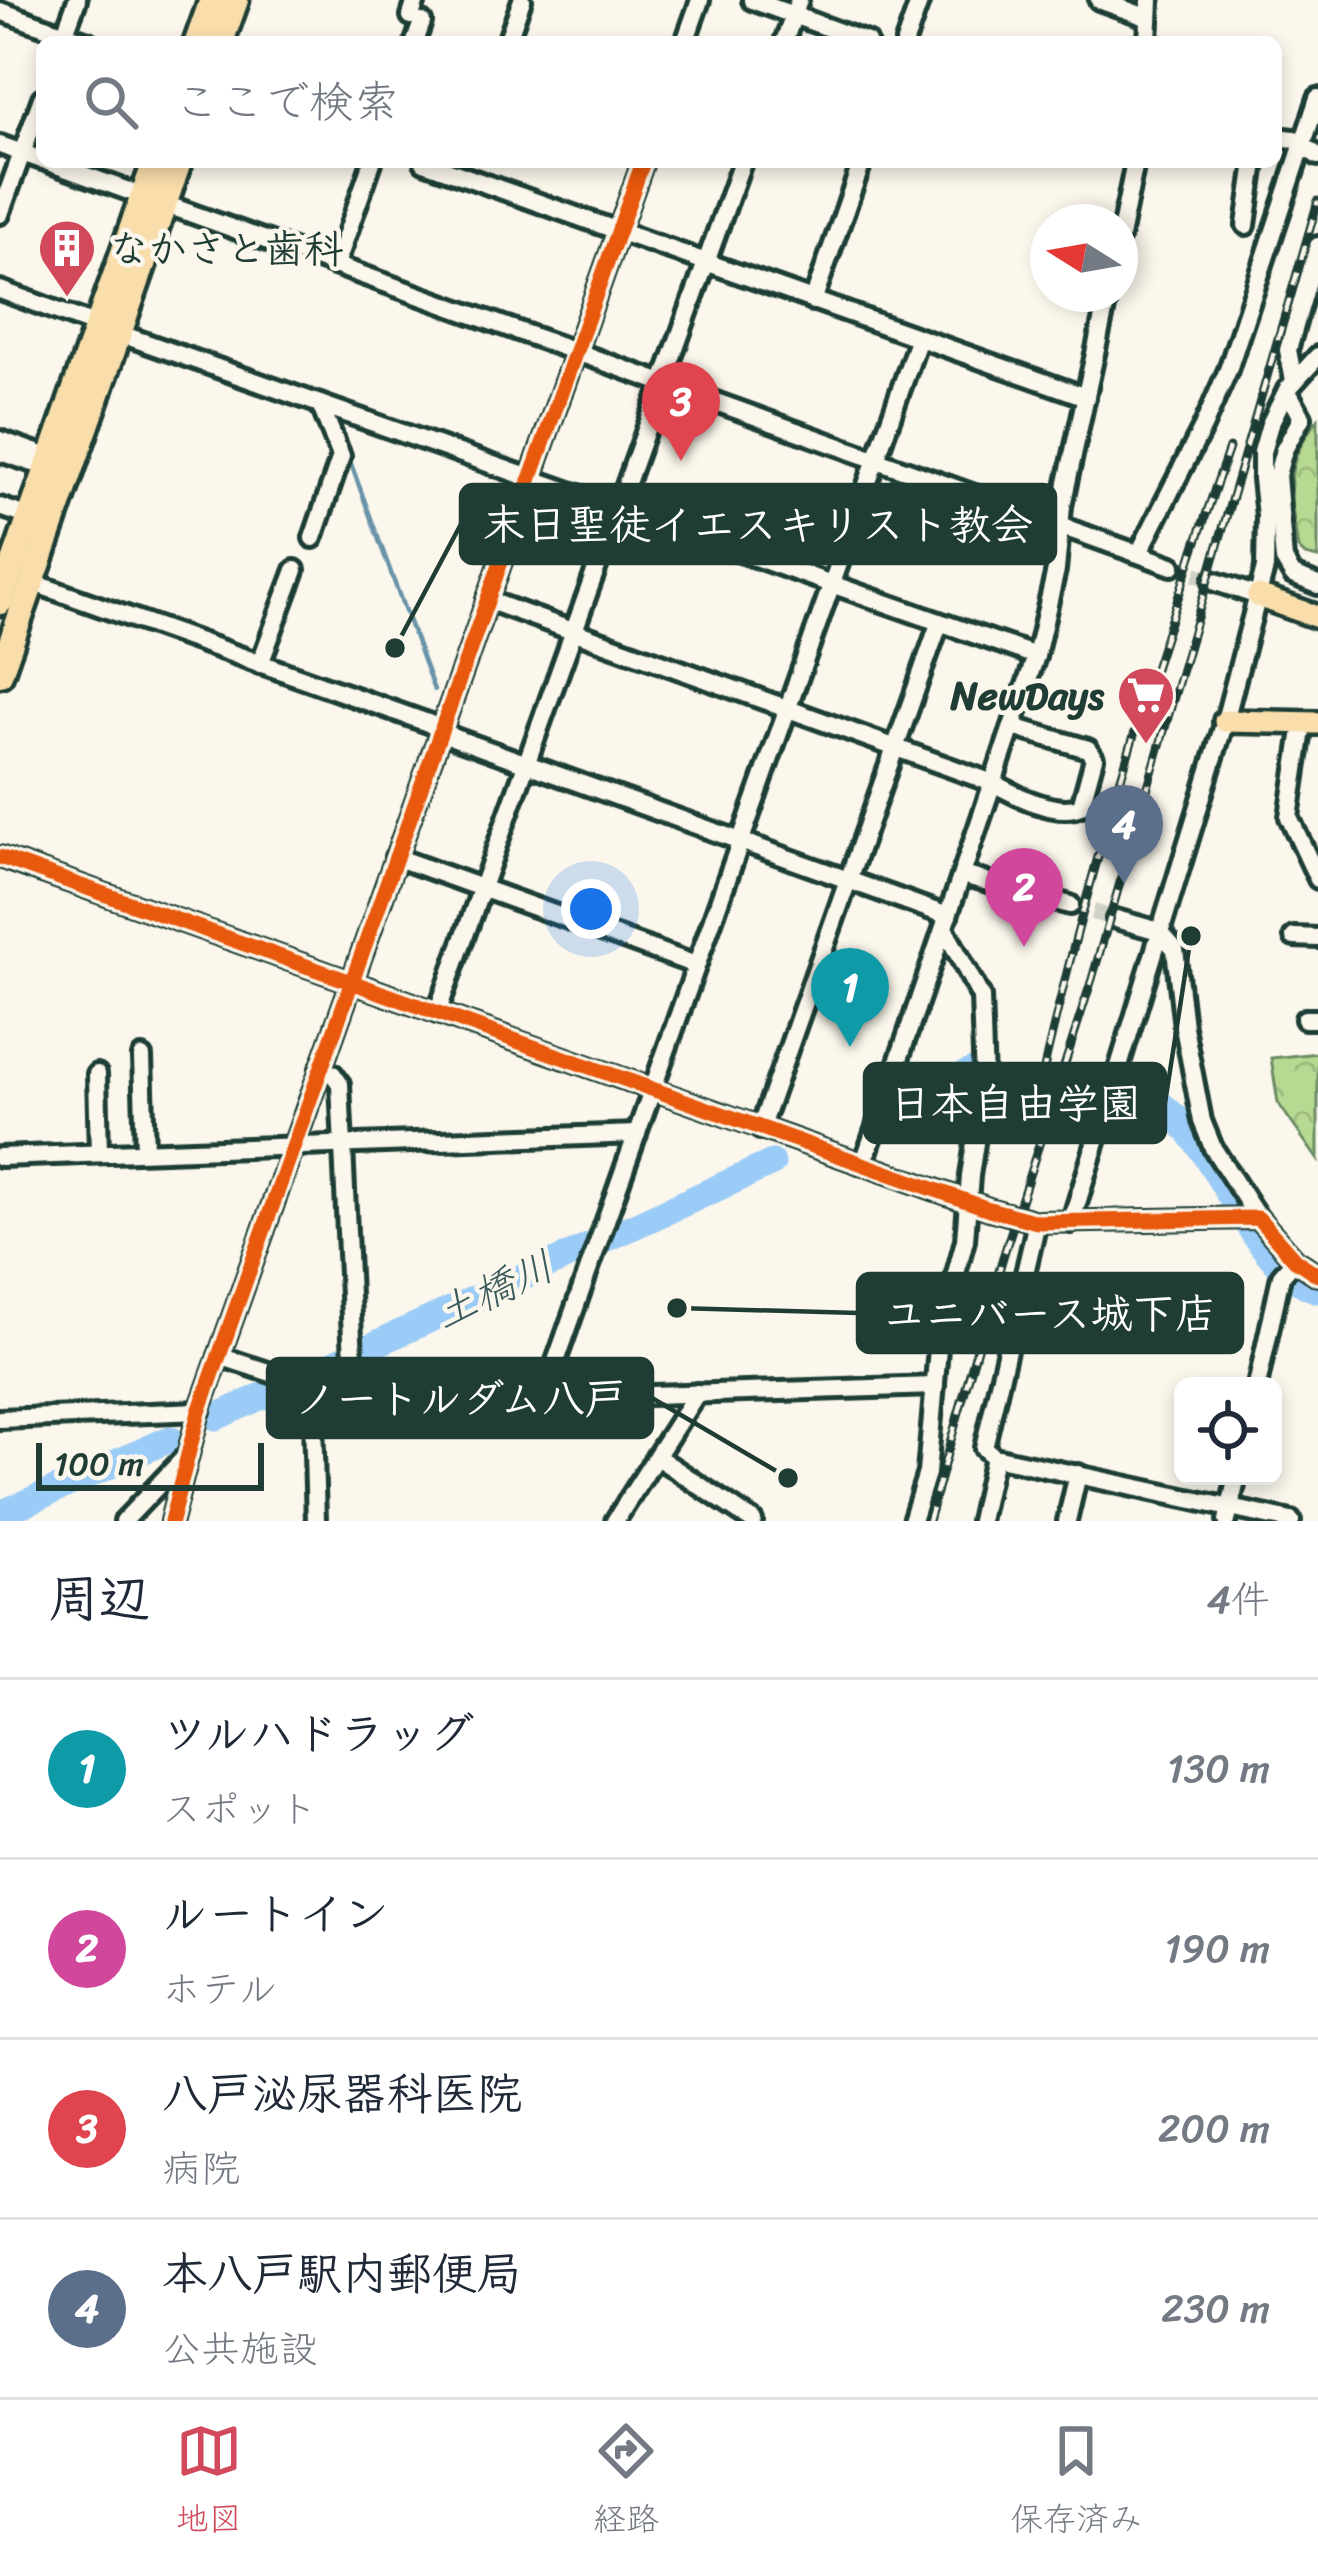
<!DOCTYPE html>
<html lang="ja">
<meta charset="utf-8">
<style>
:root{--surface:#fff;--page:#f6f6f7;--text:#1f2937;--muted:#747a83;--line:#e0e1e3;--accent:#d1495b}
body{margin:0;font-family:Sriracha,"Klee One",sans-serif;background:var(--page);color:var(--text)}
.controls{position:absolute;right:36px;bottom:36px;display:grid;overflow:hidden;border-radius:18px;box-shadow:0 6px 18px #0003}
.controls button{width:108px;height:108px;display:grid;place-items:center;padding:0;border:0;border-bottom:3px solid var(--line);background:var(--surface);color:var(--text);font:60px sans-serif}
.compass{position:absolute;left:1030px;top:204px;width:108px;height:108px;border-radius:50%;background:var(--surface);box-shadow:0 6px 18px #0003;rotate:281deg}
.scale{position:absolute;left:36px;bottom:30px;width:228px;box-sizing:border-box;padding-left:12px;border:6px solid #1f3d34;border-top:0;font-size:33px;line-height:42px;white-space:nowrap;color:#1f3d34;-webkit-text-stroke:9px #fbf7ec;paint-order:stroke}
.you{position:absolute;left:591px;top:909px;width:42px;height:42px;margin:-30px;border:9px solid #fff;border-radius:50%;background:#1a73e8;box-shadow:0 0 0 18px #1a73e833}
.badge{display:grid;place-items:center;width:78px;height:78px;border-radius:50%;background:var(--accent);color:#fff;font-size:39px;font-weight:700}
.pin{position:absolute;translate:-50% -99px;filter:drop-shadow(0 3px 6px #0008)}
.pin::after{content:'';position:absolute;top:63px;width:42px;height:36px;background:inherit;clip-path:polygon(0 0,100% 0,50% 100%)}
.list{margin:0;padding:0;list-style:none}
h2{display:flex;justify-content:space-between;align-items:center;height:156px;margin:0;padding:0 48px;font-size:51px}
h2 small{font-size:39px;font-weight:400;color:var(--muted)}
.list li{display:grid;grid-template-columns:78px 1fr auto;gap:36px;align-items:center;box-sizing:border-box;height:180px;padding:0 48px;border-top:3px solid var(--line)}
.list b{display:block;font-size:45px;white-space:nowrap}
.list p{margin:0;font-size:39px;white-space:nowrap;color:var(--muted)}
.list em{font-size:39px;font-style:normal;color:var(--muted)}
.icon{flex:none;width:66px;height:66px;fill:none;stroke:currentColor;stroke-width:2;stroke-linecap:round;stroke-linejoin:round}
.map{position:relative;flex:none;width:1318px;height:1521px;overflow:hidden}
.search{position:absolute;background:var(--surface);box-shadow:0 6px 18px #0003;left:36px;right:36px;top:36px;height:132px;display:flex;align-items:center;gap:30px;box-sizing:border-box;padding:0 42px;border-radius:18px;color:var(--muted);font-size:45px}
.sheet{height:876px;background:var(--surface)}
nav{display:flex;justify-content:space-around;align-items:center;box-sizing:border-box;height:168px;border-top:3px solid var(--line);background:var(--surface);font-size:33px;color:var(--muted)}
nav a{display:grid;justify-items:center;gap:6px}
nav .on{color:var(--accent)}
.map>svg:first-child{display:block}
.forest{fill:url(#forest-crowns);stroke:#6b8b63;stroke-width:3}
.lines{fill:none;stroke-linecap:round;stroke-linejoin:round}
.stream{stroke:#6993a9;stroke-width:4.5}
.river{stroke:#9bccf7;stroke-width:27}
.minor-tunnel{stroke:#cfd2c7;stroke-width:16;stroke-dasharray:16 8;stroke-linecap:butt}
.minor-casing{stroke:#1f3d34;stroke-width:26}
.major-casing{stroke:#1f3d34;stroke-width:30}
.highway-casing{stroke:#1f3d34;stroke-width:33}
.minor{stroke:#fbf7ec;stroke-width:16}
.major{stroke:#f9deab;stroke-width:21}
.highway{stroke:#f9deab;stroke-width:24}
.rail-casing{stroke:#1f3d34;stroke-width:9}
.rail{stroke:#fbf7ec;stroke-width:4.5;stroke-dasharray:14;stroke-linecap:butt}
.cycleway-casing{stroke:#fbf7ec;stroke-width:22}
.cycleway{stroke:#e8590c;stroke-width:15}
.labels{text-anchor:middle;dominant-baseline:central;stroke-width:9;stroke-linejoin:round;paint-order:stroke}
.poi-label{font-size:39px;font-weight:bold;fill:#1f3d34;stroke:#fbf7ec;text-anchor:start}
.water-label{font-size:42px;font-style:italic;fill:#385a5b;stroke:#fbf7ec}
.leader{fill:none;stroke:#1f3d34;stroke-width:4.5}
.callout-dot{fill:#1f3d34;stroke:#fbf7ec;stroke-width:4.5}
.callout{fill:#1f3d34;stroke:#1f3d34;stroke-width:4.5}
.callout-label{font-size:42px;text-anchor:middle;font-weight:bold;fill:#fff}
</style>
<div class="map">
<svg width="1318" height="1521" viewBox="0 0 1318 1521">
<defs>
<pattern id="forest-crowns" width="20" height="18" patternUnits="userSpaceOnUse" patternTransform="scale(3)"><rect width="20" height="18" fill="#b7d992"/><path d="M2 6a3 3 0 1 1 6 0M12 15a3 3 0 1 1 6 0" fill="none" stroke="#9dbb7e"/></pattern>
</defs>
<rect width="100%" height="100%" fill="#fbf7ec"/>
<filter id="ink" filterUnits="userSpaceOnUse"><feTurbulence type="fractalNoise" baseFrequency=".00833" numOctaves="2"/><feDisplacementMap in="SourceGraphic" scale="24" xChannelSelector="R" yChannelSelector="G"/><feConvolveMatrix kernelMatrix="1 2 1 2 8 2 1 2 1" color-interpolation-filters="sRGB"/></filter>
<g filter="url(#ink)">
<!-- forest -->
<g class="forest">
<path d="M1318 419V558L1305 555 1298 548C1290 494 1281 465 1318 419Z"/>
<path d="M1318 1053V1160L1278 1103 1271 1058Z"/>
</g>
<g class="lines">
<!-- stream -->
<path class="stream" d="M347 453 434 690"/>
<!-- river -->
<g class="river">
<path d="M1135 1085C1153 1098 1171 1111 1185 1127 1225 1172 1257 1271 1318 1290"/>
<path d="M905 1103 973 1071"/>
<path d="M216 1417 772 1163"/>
<path d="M0 1514 170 1439"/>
</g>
<!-- minor-tunnel -->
<g class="minor-tunnel">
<path d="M1172 566 1213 581"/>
<path d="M1070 905 1116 919"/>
</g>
<defs>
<g id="minor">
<path d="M752 0 867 42"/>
<path d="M1099 0 1149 18"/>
<path d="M0 11 88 42"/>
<path d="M411 16 416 0"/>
<path d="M62 41 77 0"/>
<path d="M415 42 422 22"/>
<path d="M507 42 522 0"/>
<path d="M685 42 700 0"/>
<path d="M784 42 799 0"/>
<path d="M905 42 920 0"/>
<path d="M1148 42 1150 0"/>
<path d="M1276 137 1294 139 1318 156"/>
<path d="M0 145 42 160"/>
<path d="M48 162 1172 566"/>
<path d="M424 162 1086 397"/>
<path d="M0 214 42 98"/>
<path d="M1246 225 1255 162"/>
<path d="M1120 237 1135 162"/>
<path d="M336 265 372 162"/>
<path d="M0 290 98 326"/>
<path d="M813 301 862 162"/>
<path d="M118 333 1036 656"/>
<path d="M1294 381 1288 350 1318 246"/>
<path d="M1287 390 1302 417 1284 450 1277 475 1284 560 1293 575 1318 585"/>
<path d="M0 440 51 458"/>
<path d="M0 452 33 463"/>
<path d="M0 507 30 517"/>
<path d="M313 538 341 456 320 404"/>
<path d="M1139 553 1203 427 1228 370 1318 98"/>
<path d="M1213 581 1258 596"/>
<path d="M31 582 428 723 455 738 948 916"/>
<path d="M487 600 993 783C1015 795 1056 817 1081 806L1094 758 1088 749 1013 727"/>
<path d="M260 664 295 570"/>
<path d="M1303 723 1289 817 1318 879"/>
<path d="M0 857 989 1209 1037 1222 1258 1218 1295 1260 1318 1275"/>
<path d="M395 857 696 965"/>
<path d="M963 875 1070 905"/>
<path d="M1116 919 1159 931 1175 949 1184 1027 1202 1121 1213 1148 1258 1218"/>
<path d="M1294 937 1318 938"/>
<path d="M437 1013 742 162"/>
<path d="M1305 1019H1318"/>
<path d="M142 1057 145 1151"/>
<path d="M320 1069 333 1074 340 1084 355 1401"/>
<path d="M97 1074 99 1153"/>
<path d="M760 1129 939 624"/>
<path d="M0 1157 637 1134"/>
<path d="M863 1165 1036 656 1056 570 1062 506 1108 294"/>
<path d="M1037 1222 984 1448 994 1457 1291 1521"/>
<path d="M1071 1223 1225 721 1265 568 1266 516 1262 479V452L1270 424 1287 390 1318 356"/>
<path d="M219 1356 366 1404 935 1386"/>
<path d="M1257 1386 1281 1276 1295 1260"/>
<path d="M312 1387 316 1521"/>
<path d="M543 1398 919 338"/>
<path d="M0 1419 200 1411"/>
<path d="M657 1457 753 1521"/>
<path d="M124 1521 186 1456"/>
<path d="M171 1521 199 1412 219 1356 643 162"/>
<path d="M615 1521 697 1393"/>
<path d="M912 1521 927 1473 939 1337 965 1240 970 1176 984 1083 981 997 944 928"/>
<path d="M980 1521 994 1457"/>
<path d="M1067 1521 1078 1474"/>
<path d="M1227 1521 1237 1476"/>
</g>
<g id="major">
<path d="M1258 596 1318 617"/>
<path d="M1225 721 1318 723"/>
</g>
<g id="highway">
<path d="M197 42 212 0"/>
<path d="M221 42 236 0"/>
<path d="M0 602 155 162"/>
<path d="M0 674 179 162"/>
</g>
</defs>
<!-- minor casing -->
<use href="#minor" class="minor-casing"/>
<!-- major casing -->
<use href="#major" class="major-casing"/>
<!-- highway casing -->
<use href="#highway" class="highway-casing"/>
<!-- minor -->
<use href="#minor" class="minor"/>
<!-- major -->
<use href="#major" class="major"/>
<!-- highway -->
<use href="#highway" class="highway"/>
<defs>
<g id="rail">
<path d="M1036 1104C1084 882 1154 663 1229 448"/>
<path d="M928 1521 1003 1257 1092 979 1318 201"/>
</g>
</defs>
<!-- rail casing -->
<use href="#rail" class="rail-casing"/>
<!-- rail -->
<use href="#rail" class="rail"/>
<defs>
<g id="cycleway">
<path d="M0 857 989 1209 1037 1222 1258 1218 1295 1260 1318 1275"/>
<path d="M171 1521 199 1412 219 1356 643 162"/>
</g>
</defs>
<!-- cycleway casing -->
<use href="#cycleway" class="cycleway-casing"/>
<!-- cycleway -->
<use href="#cycleway" class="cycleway"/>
</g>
</g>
<!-- icons -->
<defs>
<symbol id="building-pin" viewBox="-11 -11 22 30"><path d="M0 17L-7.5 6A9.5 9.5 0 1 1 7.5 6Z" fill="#d1495b" stroke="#fbf7ec"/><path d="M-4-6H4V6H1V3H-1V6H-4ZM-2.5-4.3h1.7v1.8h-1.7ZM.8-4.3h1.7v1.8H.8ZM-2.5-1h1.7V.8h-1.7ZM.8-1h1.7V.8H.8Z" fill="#fff"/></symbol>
<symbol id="supermarket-pin" viewBox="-11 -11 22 30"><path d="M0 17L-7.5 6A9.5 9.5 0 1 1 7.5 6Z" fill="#d1495b" stroke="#fbf7ec"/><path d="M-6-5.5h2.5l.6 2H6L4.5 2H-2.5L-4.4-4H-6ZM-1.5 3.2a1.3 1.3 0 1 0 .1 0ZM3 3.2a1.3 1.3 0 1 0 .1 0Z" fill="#fff"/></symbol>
</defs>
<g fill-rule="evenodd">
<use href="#building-pin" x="34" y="215" width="66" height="90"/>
<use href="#supermarket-pin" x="1113" y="662" width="66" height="90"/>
</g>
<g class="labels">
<!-- poi labels -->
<g class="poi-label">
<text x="109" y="248">なかさと歯科</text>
<text x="1104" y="695" text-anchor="end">NewDays</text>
</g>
<!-- water labels -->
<g class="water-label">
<text transform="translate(494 1290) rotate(-25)">土橋川</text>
</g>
</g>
<!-- callouts -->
<path class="leader" d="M395 648L461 524M1191 936L1165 1103M677 1308L858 1313M788 1478L652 1398"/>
<g class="callout-dot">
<circle cx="395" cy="648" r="12"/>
<circle cx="1191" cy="936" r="12"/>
<circle cx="677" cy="1308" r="12"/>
<circle cx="788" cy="1478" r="12"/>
</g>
<g class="callout">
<rect x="461" y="485" width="594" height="78" rx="12"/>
<rect x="865" y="1064" width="300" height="78" rx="12"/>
<rect x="858" y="1274" width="384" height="78" rx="12"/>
<rect x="268" y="1359" width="384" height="78" rx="12"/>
</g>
<g class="callout-label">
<text x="758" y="539">末日聖徒イエスキリスト教会</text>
<text x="1015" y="1118">日本自由学園</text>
<text x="1050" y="1328">ユニバース城下店</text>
<text x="460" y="1413">ノートルダム八戸</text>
</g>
</svg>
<div class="controls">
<button><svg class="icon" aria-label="locate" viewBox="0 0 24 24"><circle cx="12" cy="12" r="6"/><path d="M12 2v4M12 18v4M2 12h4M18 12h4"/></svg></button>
</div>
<svg class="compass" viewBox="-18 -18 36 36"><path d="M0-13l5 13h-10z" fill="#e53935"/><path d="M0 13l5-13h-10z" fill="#747a83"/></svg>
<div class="scale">100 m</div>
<div class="you"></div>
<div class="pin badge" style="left:850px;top:1047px;background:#0f9aa8">1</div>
<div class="pin badge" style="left:1024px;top:947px;background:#d1479c">2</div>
<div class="pin badge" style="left:681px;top:461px;background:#e0444e">3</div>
<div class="pin badge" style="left:1124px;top:884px;background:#5c6f8a">4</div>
<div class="search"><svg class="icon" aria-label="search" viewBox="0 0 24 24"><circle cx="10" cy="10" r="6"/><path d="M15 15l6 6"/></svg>ここで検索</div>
</div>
<section class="sheet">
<h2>周辺<small>4件</small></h2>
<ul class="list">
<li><span class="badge" style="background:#0f9aa8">1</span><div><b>ツルハドラッグ</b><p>スポット</p></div><em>130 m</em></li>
<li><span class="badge" style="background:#d1479c">2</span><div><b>ルートイン</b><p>ホテル</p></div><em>190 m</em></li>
<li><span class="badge" style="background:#e0444e">3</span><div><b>八戸泌尿器科医院</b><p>病院</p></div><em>200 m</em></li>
<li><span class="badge" style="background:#5c6f8a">4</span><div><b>本八戸駅内郵便局</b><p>公共施設</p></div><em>230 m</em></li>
</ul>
</section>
<nav>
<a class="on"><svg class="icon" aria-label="map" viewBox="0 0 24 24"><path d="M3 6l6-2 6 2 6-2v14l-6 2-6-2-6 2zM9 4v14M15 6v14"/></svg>地図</a>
<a><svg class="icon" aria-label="directions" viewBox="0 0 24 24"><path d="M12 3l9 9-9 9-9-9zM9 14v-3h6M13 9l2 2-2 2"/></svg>経路</a>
<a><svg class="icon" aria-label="saved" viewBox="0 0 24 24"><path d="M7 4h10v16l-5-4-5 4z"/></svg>保存済み</a>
</nav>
